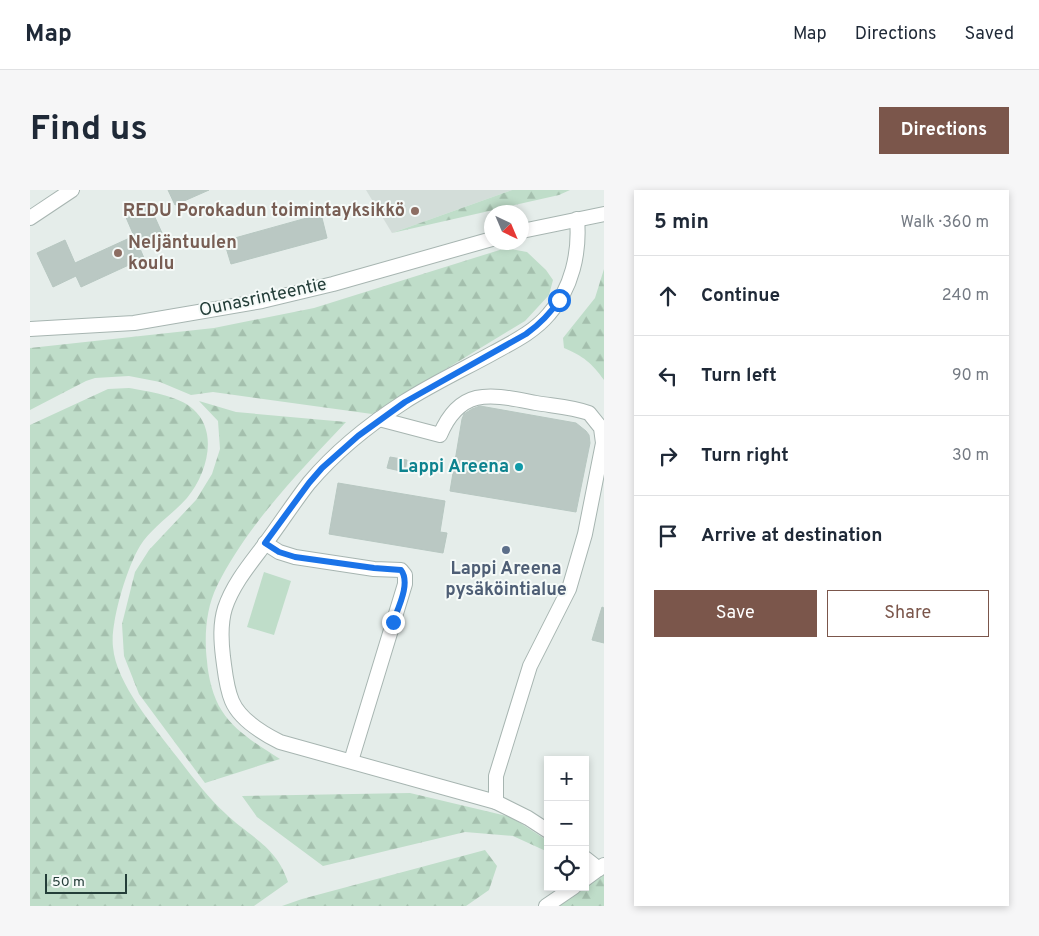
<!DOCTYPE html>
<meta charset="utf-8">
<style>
:root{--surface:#fff;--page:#f6f6f7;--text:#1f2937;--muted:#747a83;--line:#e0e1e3;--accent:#7b564b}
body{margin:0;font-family:Overpass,sans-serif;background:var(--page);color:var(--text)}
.controls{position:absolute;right:15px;bottom:15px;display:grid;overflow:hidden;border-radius:0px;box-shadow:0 2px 8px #0003}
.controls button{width:45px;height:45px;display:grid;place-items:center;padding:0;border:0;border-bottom:1px solid var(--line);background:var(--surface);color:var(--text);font:25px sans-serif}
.compass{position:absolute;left:454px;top:15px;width:45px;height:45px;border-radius:50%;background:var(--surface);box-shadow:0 2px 8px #0003;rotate:136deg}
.scale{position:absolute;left:15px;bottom:12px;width:82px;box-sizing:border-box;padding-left:5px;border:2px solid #243e39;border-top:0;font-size:14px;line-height:18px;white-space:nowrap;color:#243e39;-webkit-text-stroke:4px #f5faf8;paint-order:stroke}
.stop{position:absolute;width:15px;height:15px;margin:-11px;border:4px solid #1a73e8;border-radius:50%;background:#fff}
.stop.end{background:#1a73e8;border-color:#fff;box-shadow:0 1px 5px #0008}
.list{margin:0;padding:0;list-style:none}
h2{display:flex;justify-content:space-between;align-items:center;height:65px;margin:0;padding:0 20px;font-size:21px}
h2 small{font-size:16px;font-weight:400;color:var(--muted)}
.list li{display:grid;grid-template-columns:32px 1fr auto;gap:15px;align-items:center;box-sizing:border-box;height:80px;padding:0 20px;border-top:1px solid var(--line)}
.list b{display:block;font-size:19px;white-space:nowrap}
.list em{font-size:16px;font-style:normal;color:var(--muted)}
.actions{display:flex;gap:10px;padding:15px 20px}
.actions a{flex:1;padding:11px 0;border:1px solid var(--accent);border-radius:0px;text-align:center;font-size:18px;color:var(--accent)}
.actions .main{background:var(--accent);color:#fff}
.icon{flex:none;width:28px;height:28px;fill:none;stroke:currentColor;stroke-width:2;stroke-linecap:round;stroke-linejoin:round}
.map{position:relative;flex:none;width:574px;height:716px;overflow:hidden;border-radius:0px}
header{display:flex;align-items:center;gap:30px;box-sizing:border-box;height:70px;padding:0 25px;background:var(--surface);border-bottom:1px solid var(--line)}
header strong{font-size:24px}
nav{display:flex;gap:28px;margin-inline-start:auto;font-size:18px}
.intro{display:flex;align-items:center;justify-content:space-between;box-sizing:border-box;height:120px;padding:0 30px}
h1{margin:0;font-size:35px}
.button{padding:12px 22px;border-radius:0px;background:var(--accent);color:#fff;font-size:18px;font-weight:700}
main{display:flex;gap:30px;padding:0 30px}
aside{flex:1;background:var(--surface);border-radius:0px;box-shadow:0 2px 8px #0003}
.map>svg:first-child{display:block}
.built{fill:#d3ddd9}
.grass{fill:#bfddc9}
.forest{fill:url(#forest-firs)}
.building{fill:#bac8c3;stroke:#b7c7c1}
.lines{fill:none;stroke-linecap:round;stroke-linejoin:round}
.minor-casing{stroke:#a7b5b1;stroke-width:16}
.minor{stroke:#fff;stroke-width:14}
.route{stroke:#1a73e8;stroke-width:6}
.education-dot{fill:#8d6e63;stroke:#f5faf8;stroke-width:2}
.culture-dot{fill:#0f9aa8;stroke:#f5faf8;stroke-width:2}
.service-dot{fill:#5c6f8a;stroke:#f5faf8;stroke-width:2}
.labels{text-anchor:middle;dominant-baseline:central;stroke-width:4;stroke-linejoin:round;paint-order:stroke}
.education-label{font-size:18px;font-weight:bold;fill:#785e54;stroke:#f5faf8;text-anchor:end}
.street-label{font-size:18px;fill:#243e39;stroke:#f5faf8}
.culture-label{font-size:18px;font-weight:bold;fill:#0d838f;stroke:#f5faf8;text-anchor:end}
.service-label{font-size:18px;font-weight:bold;fill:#4e5e75;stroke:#f5faf8}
</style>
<header>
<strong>Map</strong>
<nav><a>Map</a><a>Directions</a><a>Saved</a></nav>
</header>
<div class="intro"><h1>Find us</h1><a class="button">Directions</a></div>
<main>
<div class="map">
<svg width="574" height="716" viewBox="0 0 574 716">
<defs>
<pattern id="forest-firs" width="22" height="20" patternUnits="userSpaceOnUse" patternTransform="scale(1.25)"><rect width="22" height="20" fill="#bfddc9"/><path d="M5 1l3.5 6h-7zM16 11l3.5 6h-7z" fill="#a4bfad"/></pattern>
</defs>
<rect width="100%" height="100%" fill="#e5edea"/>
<!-- built -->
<path class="built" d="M336 0H482L362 43Z"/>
<!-- grass -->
<path class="grass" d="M234 382 261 391 244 445 217 437Z"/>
<!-- forest -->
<g class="forest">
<path d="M482 0H540L529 5 362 43Z"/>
<path d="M476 58 497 62 516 80 523 90 519 105 495 131 342 224 183 202 161 205 130 192 99 186 65 188 56 191 0 220V158L184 138 284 118Z"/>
<path d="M574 79V190C562 173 553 166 534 158L533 148 565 108Z"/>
<path d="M99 198C116 201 150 206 163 219 189 242 177 284 157 308 143 324 121 338 110 356 97 377 80 433 83 457 86 494 125 538 147 567 162 586 177 607 196 624 209 637 234 652 244 666 250 673 255 683 258 692L224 716H0V235L78 199Z"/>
<path d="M169 211 206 222 316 232C270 281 217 335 187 396 176 418 174 447 177 471 178 486 183 508 192 521 205 542 230 556 250 569L175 593 109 504 94 466 92 434 105 382 119 360 166 310 182 284 190 259 188 231Z"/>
<path d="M380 603 481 627 518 651V662L483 646 435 642 293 676 227 627 212 606Z"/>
<path d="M455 660 467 676 459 700 436 716H252L272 709Z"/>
<path d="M574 675V716H516L544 697H555V689Z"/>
</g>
<!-- building -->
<g class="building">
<path d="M138 0H179L145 15Z"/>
<path d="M119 14 132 43 108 54 114 68 51 97 46 86 23 97 7 63 35 50 45 73 104 46 95 25Z"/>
<path d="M291 24 297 48 201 74 194 51Z"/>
<path d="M450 216 546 233 556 241 559 245 560 253 546 322 420 301 432 229 434 224 442 219Z"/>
<path d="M360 267 377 270 375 282 357 278Z"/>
<path d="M308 293 415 311 410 342 417 343 413 363 299 344Z"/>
<path d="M572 417 574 418V453L562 450Z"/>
</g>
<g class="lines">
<defs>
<g id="minor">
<path d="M0 28 42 0"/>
<path d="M492 41 574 24"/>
<path d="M0 139 104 133 232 111 303 94 462 49"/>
<path d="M349 229 410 245C431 195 463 205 506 213 524 216 542 217 559 223L571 238 573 253 555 344 539 399 500 476 466 586V612"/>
<path d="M235 353 249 362 265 367 344 379 371 380 375 385V394L321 571"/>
<path d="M518 641 498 628 466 612 250 552C232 543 210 530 202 511 196 497 195 481 193 467 191 450 190 434 195 418 203 394 220 374 235 354 250 334 264 312 279 293 306 261 340 234 374 212 402 194 434 179 463 163 483 152 504 142 519 124 542 99 550 62 547 29"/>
<path d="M555 668 569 679"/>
<path d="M555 689 574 675"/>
<path d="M516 716 544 697"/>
</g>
</defs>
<!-- minor casing -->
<use href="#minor" class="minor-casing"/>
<!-- minor -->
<use href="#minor" class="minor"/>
</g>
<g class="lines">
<!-- route -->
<path class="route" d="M363 432C368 418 381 393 371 380L344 378 265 367 249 362 235 353 279 293 292 278 328 246 375 212 496 144C510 134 520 124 529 110"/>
</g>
<!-- markers -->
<g class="education-dot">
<circle cx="385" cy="21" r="5"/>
<circle cx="88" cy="63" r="5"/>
</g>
<circle class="culture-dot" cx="489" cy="277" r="5"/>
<circle class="service-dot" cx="476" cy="360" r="5"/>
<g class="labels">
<!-- education labels -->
<g class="education-label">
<text x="375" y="21">REDU Porokadun toimintayksikkö</text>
<text x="98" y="53" text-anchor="start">Neljäntuulen<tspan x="98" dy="21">koulu</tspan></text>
</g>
<!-- street labels -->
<g class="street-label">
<text transform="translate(233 108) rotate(-12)">Ounasrinteentie</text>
</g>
<!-- culture labels -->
<g class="culture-label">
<text x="479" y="277">Lappi Areena</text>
</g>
<!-- service labels -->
<g class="service-label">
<text x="476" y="379">Lappi Areena<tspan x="476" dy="21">pysäköintialue</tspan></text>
</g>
</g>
</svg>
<div class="controls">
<button>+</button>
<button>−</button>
<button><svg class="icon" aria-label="locate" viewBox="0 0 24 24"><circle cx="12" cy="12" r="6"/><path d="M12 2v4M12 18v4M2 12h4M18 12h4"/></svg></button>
</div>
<svg class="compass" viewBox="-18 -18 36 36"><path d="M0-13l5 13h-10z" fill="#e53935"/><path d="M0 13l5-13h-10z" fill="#747a83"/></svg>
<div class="scale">50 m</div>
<div class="stop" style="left:529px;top:110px"></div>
<div class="stop end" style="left:363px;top:432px"></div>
</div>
<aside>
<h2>5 min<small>Walk · 360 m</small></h2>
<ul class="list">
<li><svg class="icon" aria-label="ahead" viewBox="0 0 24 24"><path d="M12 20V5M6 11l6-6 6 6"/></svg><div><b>Continue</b></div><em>240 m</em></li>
<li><svg class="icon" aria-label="left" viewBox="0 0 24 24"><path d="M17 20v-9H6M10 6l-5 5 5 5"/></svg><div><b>Turn left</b></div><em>90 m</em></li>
<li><svg class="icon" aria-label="right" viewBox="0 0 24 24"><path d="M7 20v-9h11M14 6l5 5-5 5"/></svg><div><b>Turn right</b></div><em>30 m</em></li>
<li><svg class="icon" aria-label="arrive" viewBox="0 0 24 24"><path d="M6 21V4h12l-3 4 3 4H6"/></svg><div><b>Arrive at destination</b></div></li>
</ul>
<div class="actions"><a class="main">Save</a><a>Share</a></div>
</aside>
</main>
